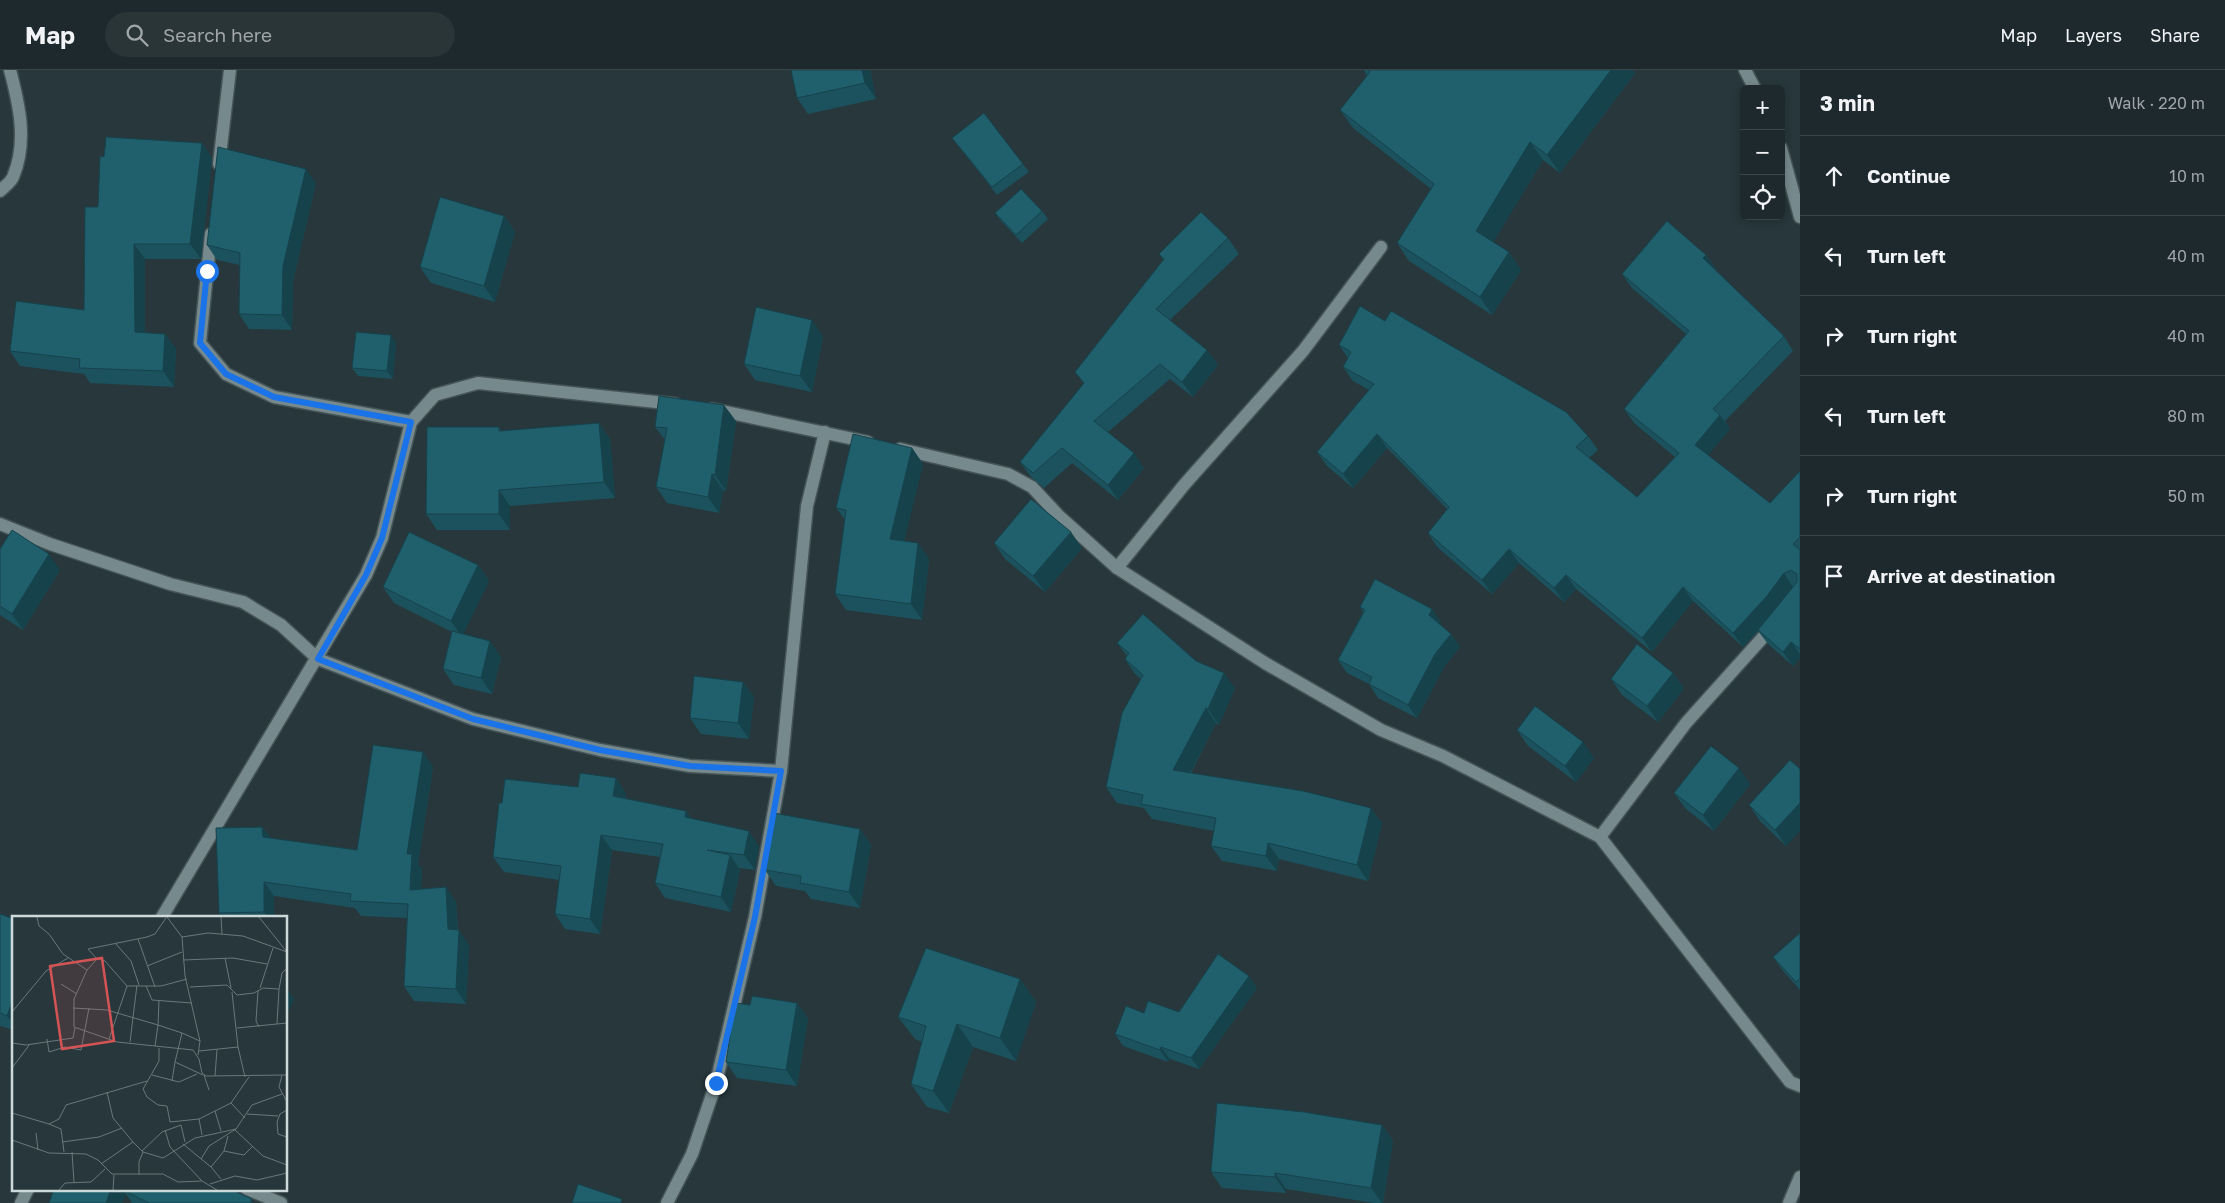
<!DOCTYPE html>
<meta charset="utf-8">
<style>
:root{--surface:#1d292c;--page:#2a3538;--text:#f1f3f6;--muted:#a0a6a9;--line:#3b4548}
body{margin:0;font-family:"Golos Text",sans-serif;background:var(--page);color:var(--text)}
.controls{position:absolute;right:15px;top:15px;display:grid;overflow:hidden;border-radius:8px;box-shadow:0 2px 8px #0003}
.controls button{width:45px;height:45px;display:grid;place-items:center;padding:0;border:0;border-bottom:1px solid var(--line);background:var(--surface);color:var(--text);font:25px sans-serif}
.stop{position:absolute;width:15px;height:15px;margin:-11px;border:4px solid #1a73e8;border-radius:50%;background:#fff}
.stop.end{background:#1a73e8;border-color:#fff;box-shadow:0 1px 5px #0008}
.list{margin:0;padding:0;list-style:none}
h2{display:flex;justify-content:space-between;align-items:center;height:65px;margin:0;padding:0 20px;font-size:21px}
h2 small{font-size:16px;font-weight:400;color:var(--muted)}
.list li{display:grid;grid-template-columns:32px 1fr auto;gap:15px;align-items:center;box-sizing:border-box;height:80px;padding:0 20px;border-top:1px solid var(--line)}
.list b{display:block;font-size:19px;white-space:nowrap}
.list em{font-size:16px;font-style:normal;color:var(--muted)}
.icon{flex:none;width:28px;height:28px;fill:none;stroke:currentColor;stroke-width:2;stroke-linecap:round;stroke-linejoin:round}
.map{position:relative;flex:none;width:1800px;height:1133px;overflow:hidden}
header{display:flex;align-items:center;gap:30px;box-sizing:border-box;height:70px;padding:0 25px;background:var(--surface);border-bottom:1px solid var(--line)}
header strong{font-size:24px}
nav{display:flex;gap:28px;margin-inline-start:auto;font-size:18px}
.search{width:350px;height:45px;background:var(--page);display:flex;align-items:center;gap:12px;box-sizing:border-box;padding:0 18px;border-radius:28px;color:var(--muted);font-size:19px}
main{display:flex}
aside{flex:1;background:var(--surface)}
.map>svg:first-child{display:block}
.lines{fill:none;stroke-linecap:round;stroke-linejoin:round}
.street-casing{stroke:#445356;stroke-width:15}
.street{stroke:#76898d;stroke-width:12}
.wall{fill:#1c525d}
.shaded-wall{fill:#16424c}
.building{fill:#205f6c;stroke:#16424c}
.route{stroke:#1a73e8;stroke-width:6}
.inset-road{fill:none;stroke:#6a787b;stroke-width:1}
.view{fill:#d45455;fill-opacity:0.15;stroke:#d45455;stroke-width:2.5}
.inset-edge{fill:none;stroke:#ced9db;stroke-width:2.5}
</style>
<header>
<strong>Map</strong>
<div class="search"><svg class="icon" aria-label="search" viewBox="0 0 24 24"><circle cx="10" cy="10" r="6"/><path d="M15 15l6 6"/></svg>Search here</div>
<nav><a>Map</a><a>Layers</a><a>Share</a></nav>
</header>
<main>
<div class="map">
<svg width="1800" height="1133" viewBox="0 0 1800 1133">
<rect width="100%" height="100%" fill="#27373b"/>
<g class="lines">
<defs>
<g id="street">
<path d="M1745 0 1755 19"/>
<path d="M1781 78 1800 147"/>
<path d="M219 94 230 0"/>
<path d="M0 121C4 117 11 112 13 107 28 72 19 34 10 0"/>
<path d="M211 164 200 273 226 304 274 327 411 352"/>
<path d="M712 339 868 372"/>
<path d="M900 379 1008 404 1032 417 1059 446 1117 498 1265 593 1381 660 1443 686 1600 767 1790 1012 1800 1016"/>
<path d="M0 454 50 474 170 514 243 532 281 555 318 589 473 649 600 680 690 696 781 701"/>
<path d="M1117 498 1184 415 1303 281 1381 177"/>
<path d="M1600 767 1686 653 1774 555"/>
<path d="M162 847 366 505 382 468 411 352 435 325 478 313 675 334"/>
<path d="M247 1119 281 1133"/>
<path d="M21 1133 28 1119"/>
<path d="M667 1133 692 1084 716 1013 755 847 781 701 807 436 825 362"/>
<path d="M1789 1133 1800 1107"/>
</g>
</defs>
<!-- street casing -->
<use href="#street" class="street-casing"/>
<!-- street -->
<use href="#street" class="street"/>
</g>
<!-- wall -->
<g class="wall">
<path d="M791 0H870L876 29 808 44 797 28Z"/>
<path d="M1364 0H1633L1635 3 1560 103 1543 90 1493 172 1509 182 1521 200 1492 245 1409 191 1397 173 1431 119 1353 58 1340 40 1367 6Z"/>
<path d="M952 68 1023 94 1029 102 997 125Z"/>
<path d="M202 73 212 88 201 189H145V263L165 264 176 279 174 317 90 313 84 304 20 296 10 281 84 240 104 87Z"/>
<path d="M316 113 293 211 292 260 249 259 239 244 240 195 217 190 207 175Z"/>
<path d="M1042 141 1048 149 1022 173 1001 151 995 143Z"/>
<path d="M504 146 515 162 495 232 431 213 420 197Z"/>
<path d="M1228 168 1239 184 1170 250 1207 280 1218 295 1193 327 1170 309 1108 362 1144 398 1118 430 1072 393 1044 418 1031 407 1020 392 1084 314 1075 302 1163 190 1159 184Z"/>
<path d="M1706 185 1716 199 1715 200 1784 266 1793 281 1725 351 1730 359 1708 385 1770 433 1800 401V588L1793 596 1768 574 1758 561 1743 577 1693 531 1652 582 1576 519 1564 532 1519 493 1492 524 1437 477 1428 463 1447 439 1387 378 1353 418 1327 396 1317 382 1369 320 1353 311 1343 297 1348 288 1339 275 1385 251 1588 366 1598 380 1589 388 1637 427 1675 387 1634 353 1624 339 1686 264 1632 218 1622 204Z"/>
<path d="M823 266 812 322 755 310 744 294Z"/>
<path d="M396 273 393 309 358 306 352 298Z"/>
<path d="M736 351 726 421 723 420 719 443 667 433 656 417 665 370 655 357Z"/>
<path d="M599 353 610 369 615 428 510 436V460H437L426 444 499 357 501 361Z"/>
<path d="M912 378 923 394 904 471 918 473 929 489 922 550 846 540 835 524 845 450 836 438Z"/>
<path d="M994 473 1082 478 1045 522 1005 489Z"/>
<path d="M0 479 60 500 23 560 0 545Z"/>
<path d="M478 495 489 511 463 564 501 587 492 624 454 615 443 599 452 562 394 533 383 517Z"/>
<path d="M1360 537 1432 539 1441 553 1440 555 1451 564 1460 577 1444 597 1417 648 1378 628 1369 614 1347 603 1338 590 1363 542Z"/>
<path d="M1117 573 1196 591 1235 618 1219 655 1216 653 1191 703 1382 753 1368 811 1279 789 1277 801 1222 791 1211 776 1214 761 1152 749 1144 738 1117 733 1106 717 1141 609 1135 604 1125 589 1127 586Z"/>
<path d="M1611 609 1684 618 1658 652 1622 625Z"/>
<path d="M743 612 754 627 749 669 701 664 690 648Z"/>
<path d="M1517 660 1594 688 1576 712 1528 676Z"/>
<path d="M423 682 433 697 418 794 422 799 421 819 446 817 456 832 458 860 469 875 466 934 414 931 404 916 407 848 361 846 355 838 274 826V847H221L219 843 262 757 271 768 357 780Z"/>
<path d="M1800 699 1786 776 1760 751 1749 735Z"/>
<path d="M616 708 626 724V728L686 741 692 749 759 776 755 800 739 798 740 800 731 842 665 828 655 813 660 787 612 780 600 864 565 859 555 844 559 810 504 802 493 787 502 733Z"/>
<path d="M1750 714 1714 761 1686 739 1674 723Z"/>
<path d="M860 759 871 775 860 838 811 829 805 821 776 816 765 800Z"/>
<path d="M0 844 14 849V960L0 956Z"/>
<path d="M1800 863V920L1783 901 1773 887Z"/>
<path d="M1020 909 1036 932 1016 991 973 977 949 1043 927 1037 911 1014 922 972 915 969 898 947Z"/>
<path d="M1257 918 1199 999 1170 989 1168 992 1123 976 1115 964 1144 943 1179 942Z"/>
<path d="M797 933 808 949 797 1016 737 1008 726 992Z"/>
<path d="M1382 1055 1393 1071 1383 1133H1374L1286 1119V1123L1222 1118 1211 1102Z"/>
<path d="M54 1119 195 1121 255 1133H132L126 1124 122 1133H49Z"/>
</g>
<!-- shaded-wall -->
<g class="shaded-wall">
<path d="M862 0H870L876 29 865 13Z"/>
<path d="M1611 0H1633L1635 3 1560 103 1547 85Z"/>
<path d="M1530 72 1543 90 1489 179 1476 161Z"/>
<path d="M202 73 212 88 201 189 190 174Z"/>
<path d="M306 99 316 113 293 211 292 260 282 245 283 196Z"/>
<path d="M504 146 515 162 495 232 484 216Z"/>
<path d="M134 174 145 189V277L135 262Z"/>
<path d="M1509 182 1521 200 1492 245 1480 227Z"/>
<path d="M1706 185 1716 199 1713 202 1703 188Z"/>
<path d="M812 250 823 266 812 322 800 306Z"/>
<path d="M165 264 176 279 174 317 163 301Z"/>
<path d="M391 265 396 273 393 309 387 301Z"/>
<path d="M1207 280 1218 295 1193 327 1182 312Z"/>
<path d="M724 335 736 351 726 421 715 405Z"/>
<path d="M1720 345 1730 359 1705 389 1695 375Z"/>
<path d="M599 353 610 369 615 428 604 412Z"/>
<path d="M1377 364 1387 378 1353 418 1343 404Z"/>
<path d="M912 378 923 394 901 485 890 469Z"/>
<path d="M1134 383 1144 398 1118 430 1108 415Z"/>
<path d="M712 404 723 420 719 443 708 427Z"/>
<path d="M499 420 510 436V460L499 444Z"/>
<path d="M1071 462 1082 478 1045 522 1033 506Z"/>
<path d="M918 473 929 489 922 550 911 534Z"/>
<path d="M1509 479 1519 493 1492 524 1482 510Z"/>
<path d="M49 484 60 500 23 560 12 544Z"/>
<path d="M478 495 489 511 462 567 451 551Z"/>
<path d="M1784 503 1793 517 1777 540 1743 577 1733 563Z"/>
<path d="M1566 505 1576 519 1564 532 1554 518Z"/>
<path d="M1683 517 1693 531 1652 582 1642 568Z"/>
<path d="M1432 539 1441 553 1438 559 1429 545Z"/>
<path d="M1451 564 1460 577 1444 597 1417 648 1408 635 1435 584Z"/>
<path d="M490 571 501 587 492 624 481 608Z"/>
<path d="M1791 572 1800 584V588L1793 596 1783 582Z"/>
<path d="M1224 603 1235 618 1219 655 1208 639Z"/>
<path d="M1673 603 1684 618 1658 652 1647 636Z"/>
<path d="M743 612 754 627 749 669 738 653Z"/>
<path d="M1206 638 1216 653 1184 715 1173 700Z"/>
<path d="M1583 672 1594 688 1576 712 1565 696Z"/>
<path d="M423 682 433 697 418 794 422 799 420 834 410 820 407 784Z"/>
<path d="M1739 698 1750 714 1714 761 1703 745Z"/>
<path d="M616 708 626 724 624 741 613 726Z"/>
<path d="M1800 733V761L1786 776 1775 760Z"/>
<path d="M1371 738 1382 753 1368 811 1357 795Z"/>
<path d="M686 741 697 757 685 747Z"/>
<path d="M262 757 273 771 263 767Z"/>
<path d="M860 759 871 775 860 838 849 822Z"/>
<path d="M749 761 759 776 755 800 744 785Z"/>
<path d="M601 765 612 780 600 864 590 849Z"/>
<path d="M1268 773 1279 789 1277 801 1266 786Z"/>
<path d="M730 785 740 800 731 842 721 827Z"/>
<path d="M264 812 274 826V847H268L264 842Z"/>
<path d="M446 817 456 832 458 874 448 859Z"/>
<path d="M459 860 469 875 466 934 456 919Z"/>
<path d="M1249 906 1257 918 1199 999 1191 988Z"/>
<path d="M1020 909 1036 932 1016 991 1000 968Z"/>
<path d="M286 918 294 929 286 947Z"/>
<path d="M14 926V955L7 946Z"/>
<path d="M797 933 808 949 797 1016 786 1000Z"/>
<path d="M957 954 973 977 949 1043 933 1021Z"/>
<path d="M1161 977 1170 989 1168 992 1160 980Z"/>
<path d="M1382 1055 1393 1071 1383 1133H1382L1371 1118Z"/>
<path d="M1275 1103 1286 1119V1123L1275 1107Z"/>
<path d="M111 1119H128L123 1120 126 1124 122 1133H106Z"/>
</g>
<!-- building -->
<g class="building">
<path d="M791 0H862L865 13 797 28Z"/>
<path d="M1368 0H1611L1547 85 1530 72 1476 161 1509 182 1480 227 1397 173 1434 114 1340 40 1370 2Z"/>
<path d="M984 43 1023 94 992 117 952 68Z"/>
<path d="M106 67 202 73 190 174H134L135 262 165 264 163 301 79 298 80 289 10 281 16 231 84 240 85 137H98L100 86 104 87Z"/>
<path d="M218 77 306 99 283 196 282 245 239 244 240 183 207 175Z"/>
<path d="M1021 119 1042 141 1016 165 995 143Z"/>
<path d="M440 127 504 146 484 216 420 197Z"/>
<path d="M1201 142 1228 168 1156 239 1207 280 1182 312 1160 294 1094 351 1134 383 1108 415 1062 378 1033 403 1020 392 1084 313 1075 302 1164 189 1159 184Z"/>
<path d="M1667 151 1706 185 1703 188 1784 266 1713 339 1720 345 1695 375 1770 433 1800 401V467L1793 474 1800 480V579L1791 572 1783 582 1758 560 1797 512V504L1791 500 1784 503 1767 526 1733 563 1683 517 1642 568 1566 505 1554 518 1509 479 1482 510 1428 463 1449 437 1377 364 1343 404 1317 382 1374 314 1343 297 1351 282 1339 275 1360 236 1385 251 1391 241 1566 342 1588 366 1576 377 1637 427 1679 383 1624 339 1689 261 1622 204Z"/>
<path d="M756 237 812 250 800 306 744 294Z"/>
<path d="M356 262 391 265 387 301 352 298Z"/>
<path d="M659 326 724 335 715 405 712 404 708 427 656 417 667 358 655 357Z"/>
<path d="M599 353 604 412 499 420V444H426L427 357H499V361Z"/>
<path d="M853 364 912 378 890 469 918 473 911 534 835 524 846 440 836 438Z"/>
<path d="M1031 429 1071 462 1033 506 994 473Z"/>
<path d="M12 460 49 484 12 544 0 536V479Z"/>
<path d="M409 462 478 495 451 551 383 517Z"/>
<path d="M1375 509 1432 539 1429 545 1451 564 1435 584 1408 635 1369 614 1372 607 1338 590 1365 540 1360 537Z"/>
<path d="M1143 544 1196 591 1224 603 1208 639 1206 638 1173 700 1303 721 1371 738 1357 795 1268 773 1266 786 1211 776 1216 748 1141 734 1143 725 1106 717 1122 643 1143 605 1125 589 1129 583 1117 573Z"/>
<path d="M452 561 490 571 481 608 443 599Z"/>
<path d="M1637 574 1673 603 1647 636 1611 609Z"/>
<path d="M694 606 743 612 738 653 690 648Z"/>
<path d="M1535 636 1583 672 1565 696 1517 660Z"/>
<path d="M373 675 423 682 407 784H412L410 820 446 817 448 859 459 860 456 919 404 916 408 834 350 831 351 824 264 812V842L219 843 216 758 262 757 263 767 357 780Z"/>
<path d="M1711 676 1739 698 1703 745 1674 723Z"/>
<path d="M1790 690 1800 699V733L1775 760 1749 735Z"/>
<path d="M580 703 616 708 613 726 686 741 685 747 749 761 744 785 707 780 730 785 721 827 655 813 663 774 601 765 590 849 555 844 561 796 493 787 499 733H502L505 709 578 717Z"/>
<path d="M774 743 860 759 849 822 800 813 801 806 765 800Z"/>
<path d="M0 844 14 849V926L7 946 0 943Z"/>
<path d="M1800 863V909L1796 912 1773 887Z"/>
<path d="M926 878 1020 909 1000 968 957 954 933 1021 911 1014 926 956 898 947Z"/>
<path d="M1218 884 1249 906 1191 988 1161 977 1160 980 1115 964 1126 936 1144 943 1148 931 1179 942Z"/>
<path d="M752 926 797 933 786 1000 726 992 735 933 750 935Z"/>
<path d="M1217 1033 1304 1042 1382 1055 1371 1118 1275 1103V1107L1211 1102Z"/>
<path d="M578 1114 622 1129 621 1133H572Z"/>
<path d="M54 1119H111L106 1133H49Z"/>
<path d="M124 1119H191L195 1121 196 1119H230L252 1129 250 1133H149L123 1120Z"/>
</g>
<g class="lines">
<!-- route -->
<path class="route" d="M207 201 200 273 226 304 274 327 411 352 382 468 366 505 318 589 473 649 600 680 690 696 781 701 755 847 716 1013"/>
</g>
<!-- overview -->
<g transform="translate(12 846)">
<rect width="275" height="275" fill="#27373b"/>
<path class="inset-road" d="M25 1 27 10 37 18 51 38 75 54M155 1 170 21 196 17 231 20 275 36M209 1 210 18M247 1 275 36M154 2 143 18 135 21 76 33 85 43 75 54 62 83V111L105 126 181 134 187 143 190 157 194 160 275 159M170 21 173 60 188 125 186 139M126 23 143 71M104 28 119 45 127 69M85 42 93 45 115 70H149L175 63M213 42 219 72M171 44 221 42 255 48M135 50 170 36M49 68 65 78M134 70 140 84 180 87M178 71 215 69 225 79 242 77 251 72 267 73 270 57 275 52M248 72 261 32M246 75 244 105 247 111M220 76 226 131 233 161M147 85 146 109 170 117 163 146 191 159M61 92 95 94 146 109 143 130M0 96 34 55 56 42M265 108 267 73M225 112 275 107M170 117 188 125M35 123 37 136 53 131 69 134 77 92M97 123 115 70M118 126 125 69M0 127 14 129 61 122 63 112M147 132V145L131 173 135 181 146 189 155 190 158 206 187 203 219 187 237 161M187 135 226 131M0 152 18 128M140 159 167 166 185 158M192 159 197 174M270 159 267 171 275 186M203 160 205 133M160 165 163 146M95 176 101 202 121 226 131 236 151 242 183 222 224 213 240 189 270 178M219 187 233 202M275 194 268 198 265 206 266 218 275 221M203 195 209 215M0 197 37 208 47 203 54 189 135 165M235 198 266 200M187 203 190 219M37 208 49 213 52 236M169 209 173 226M153 214 158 231 190 265M223 214 251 240 275 249M24 217 26 234M0 224 37 237 74 238 86 244 100 258H151L166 266 190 265 205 274M50 226 87 221 110 212M171 228 199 251 209 263M130 235 150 216 169 209M212 235 232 239 241 230M60 236 62 266M189 243 197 230 224 213M89 248 121 226M199 251 212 235 216 220M127 259V246L131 236M198 268 223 260 245 264 275 257M47 274 53 267 79 266 93 253M101 274 102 259"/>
<path class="view" d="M90 42 102 125 50 133 38 50Z"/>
<rect width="275" height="275" class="inset-edge"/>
</g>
</svg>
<div class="controls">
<button>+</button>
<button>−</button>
<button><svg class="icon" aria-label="locate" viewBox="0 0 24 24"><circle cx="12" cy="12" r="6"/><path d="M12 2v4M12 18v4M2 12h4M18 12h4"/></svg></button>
</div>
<div class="stop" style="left:207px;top:201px"></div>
<div class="stop end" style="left:716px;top:1013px"></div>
</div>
<aside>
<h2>3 min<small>Walk · 220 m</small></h2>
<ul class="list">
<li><svg class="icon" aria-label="ahead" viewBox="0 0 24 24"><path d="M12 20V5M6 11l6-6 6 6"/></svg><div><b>Continue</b></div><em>10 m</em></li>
<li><svg class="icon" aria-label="left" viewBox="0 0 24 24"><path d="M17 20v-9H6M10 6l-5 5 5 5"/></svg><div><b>Turn left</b></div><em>40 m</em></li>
<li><svg class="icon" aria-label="right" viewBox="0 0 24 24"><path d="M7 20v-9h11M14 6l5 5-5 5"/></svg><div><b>Turn right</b></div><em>40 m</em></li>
<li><svg class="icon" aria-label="left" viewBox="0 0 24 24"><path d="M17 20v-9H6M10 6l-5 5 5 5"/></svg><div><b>Turn left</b></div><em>80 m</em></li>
<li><svg class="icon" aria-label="right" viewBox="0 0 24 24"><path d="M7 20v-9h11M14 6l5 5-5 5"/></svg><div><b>Turn right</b></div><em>50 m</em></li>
<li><svg class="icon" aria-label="arrive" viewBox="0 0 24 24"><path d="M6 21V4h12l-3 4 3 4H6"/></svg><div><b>Arrive at destination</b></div></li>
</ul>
</aside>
</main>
